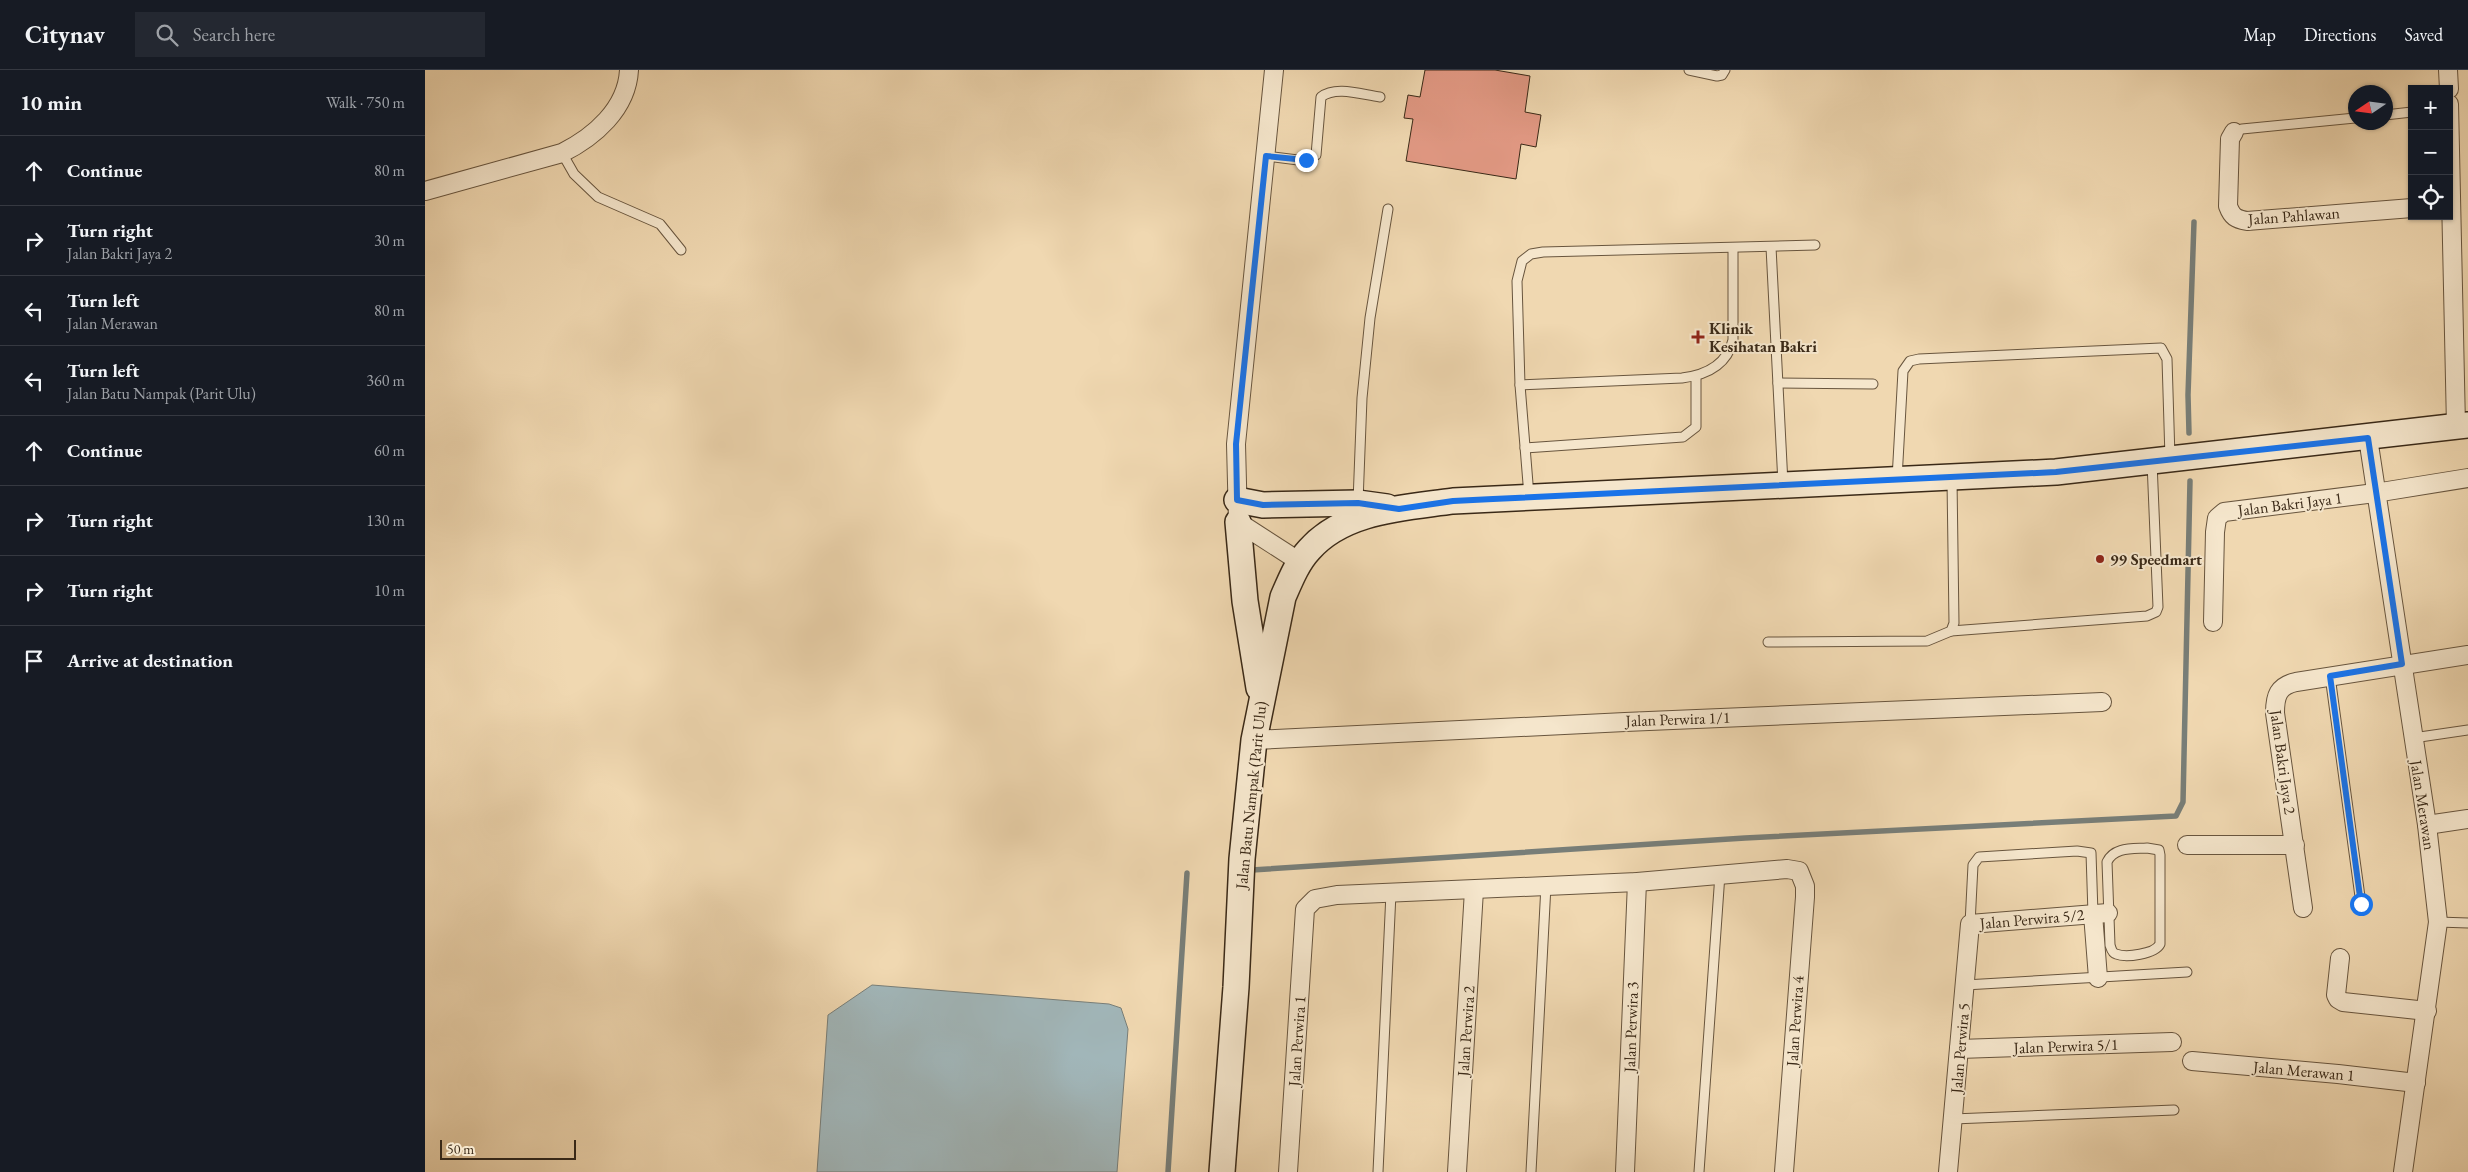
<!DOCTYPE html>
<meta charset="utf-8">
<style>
:root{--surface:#171b24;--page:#242831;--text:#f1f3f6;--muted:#9ea1a6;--line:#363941}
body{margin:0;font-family:"EB Garamond",serif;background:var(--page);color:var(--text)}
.controls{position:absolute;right:15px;top:15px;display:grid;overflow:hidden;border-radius:0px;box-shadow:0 1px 4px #0004}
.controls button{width:45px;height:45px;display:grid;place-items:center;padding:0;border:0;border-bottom:1px solid var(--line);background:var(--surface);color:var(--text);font:25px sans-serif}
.compass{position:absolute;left:1923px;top:15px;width:45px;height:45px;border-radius:50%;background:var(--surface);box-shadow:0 1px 4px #0004;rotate:257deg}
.scale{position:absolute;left:15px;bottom:12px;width:136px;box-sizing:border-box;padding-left:5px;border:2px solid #3a2917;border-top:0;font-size:14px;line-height:18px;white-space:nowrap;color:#3a2917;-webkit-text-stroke:4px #f5e6cc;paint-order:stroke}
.stop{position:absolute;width:15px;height:15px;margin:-11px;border:4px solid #1a73e8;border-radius:50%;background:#fff}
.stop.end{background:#1a73e8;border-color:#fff;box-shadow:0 1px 5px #0008}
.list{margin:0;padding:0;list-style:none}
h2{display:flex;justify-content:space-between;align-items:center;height:65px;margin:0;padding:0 20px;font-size:21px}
h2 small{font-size:16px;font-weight:400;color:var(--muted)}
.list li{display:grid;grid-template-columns:32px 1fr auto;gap:15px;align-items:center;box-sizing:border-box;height:70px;padding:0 20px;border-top:1px solid var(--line)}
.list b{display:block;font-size:19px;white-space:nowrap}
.list p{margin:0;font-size:16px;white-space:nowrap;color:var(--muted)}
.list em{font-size:16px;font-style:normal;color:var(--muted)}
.icon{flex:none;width:28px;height:28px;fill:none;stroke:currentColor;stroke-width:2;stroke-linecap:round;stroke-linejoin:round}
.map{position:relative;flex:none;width:2043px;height:1102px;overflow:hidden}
header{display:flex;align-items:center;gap:30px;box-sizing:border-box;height:70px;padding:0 25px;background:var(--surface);border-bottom:1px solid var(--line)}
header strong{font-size:24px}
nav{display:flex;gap:28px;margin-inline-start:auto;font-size:18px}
.search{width:350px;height:45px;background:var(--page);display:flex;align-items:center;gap:12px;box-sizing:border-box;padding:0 18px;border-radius:0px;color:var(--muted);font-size:19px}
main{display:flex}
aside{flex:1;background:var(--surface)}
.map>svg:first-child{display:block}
.water{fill:#a1b6b9;stroke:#787e78}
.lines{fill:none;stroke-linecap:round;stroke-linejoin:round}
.stream{stroke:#787e78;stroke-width:5.5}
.building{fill:#e29984;stroke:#3a2917}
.lane-casing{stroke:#68553e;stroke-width:11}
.street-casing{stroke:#68553e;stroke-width:20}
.secondary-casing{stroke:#3a2917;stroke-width:28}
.lane{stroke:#f5e6cc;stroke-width:9}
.street{stroke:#f5e6cc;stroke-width:18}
.secondary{stroke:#f5e6cc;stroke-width:25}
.route{stroke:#1a73e8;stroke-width:6}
.poi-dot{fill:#8f2418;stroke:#f5e6cc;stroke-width:2}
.labels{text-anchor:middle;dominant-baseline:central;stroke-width:4;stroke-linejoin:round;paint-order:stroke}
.street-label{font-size:16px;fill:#3a2917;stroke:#f5e6cc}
.poi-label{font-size:16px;font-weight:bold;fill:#3a2917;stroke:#f5e6cc;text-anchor:start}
</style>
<header>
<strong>Citynav</strong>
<div class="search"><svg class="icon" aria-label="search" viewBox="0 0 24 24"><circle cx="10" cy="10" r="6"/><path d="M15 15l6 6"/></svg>Search here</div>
<nav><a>Map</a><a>Directions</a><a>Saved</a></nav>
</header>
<main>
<aside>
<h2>10 min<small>Walk · 750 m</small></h2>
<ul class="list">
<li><svg class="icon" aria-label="ahead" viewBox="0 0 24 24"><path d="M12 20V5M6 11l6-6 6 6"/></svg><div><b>Continue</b></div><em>80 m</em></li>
<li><svg class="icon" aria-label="right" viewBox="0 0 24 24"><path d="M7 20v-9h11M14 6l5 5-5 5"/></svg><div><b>Turn right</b><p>Jalan Bakri Jaya 2</p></div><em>30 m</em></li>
<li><svg class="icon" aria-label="left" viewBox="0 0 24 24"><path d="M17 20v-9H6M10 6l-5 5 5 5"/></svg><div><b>Turn left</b><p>Jalan Merawan</p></div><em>80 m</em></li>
<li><svg class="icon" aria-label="left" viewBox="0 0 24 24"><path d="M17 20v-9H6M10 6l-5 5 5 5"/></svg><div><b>Turn left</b><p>Jalan Batu Nampak (Parit Ulu)</p></div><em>360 m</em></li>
<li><svg class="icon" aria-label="ahead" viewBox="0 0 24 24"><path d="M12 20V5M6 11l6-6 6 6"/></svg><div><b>Continue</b></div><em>60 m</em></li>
<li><svg class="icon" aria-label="right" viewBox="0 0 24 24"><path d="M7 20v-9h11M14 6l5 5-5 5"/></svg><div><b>Turn right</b></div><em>130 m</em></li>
<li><svg class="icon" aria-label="right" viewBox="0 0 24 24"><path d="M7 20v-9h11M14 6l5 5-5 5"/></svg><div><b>Turn right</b></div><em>10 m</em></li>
<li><svg class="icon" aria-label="arrive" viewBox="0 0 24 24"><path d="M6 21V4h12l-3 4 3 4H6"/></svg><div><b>Arrive at destination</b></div></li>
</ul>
</aside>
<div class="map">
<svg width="2043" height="1102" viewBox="0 0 2043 1102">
<rect width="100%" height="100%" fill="#f0d8b1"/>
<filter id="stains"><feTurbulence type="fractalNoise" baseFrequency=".004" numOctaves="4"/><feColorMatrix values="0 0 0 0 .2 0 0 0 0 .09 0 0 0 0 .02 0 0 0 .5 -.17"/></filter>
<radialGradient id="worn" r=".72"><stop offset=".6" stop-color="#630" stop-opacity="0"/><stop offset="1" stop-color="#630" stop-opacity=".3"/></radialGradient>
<!-- water -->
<path class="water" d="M447 915 684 934 696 938 703 959 692 1102H392L403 945Z"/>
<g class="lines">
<!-- stream -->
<g class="stream">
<path d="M1764 363 1763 325 1769 152"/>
<path d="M827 800 1320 768 1751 746 1758 732 1765 411"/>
<path d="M743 1102 762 803"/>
</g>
</g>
<!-- building -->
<path class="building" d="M1000 0H1070L1105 6 1100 42 1116 45 1111 77 1096 74 1091 109 981 91 988 49 979 48 983 25 995 27Z"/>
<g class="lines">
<defs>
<g id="lane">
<path d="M1264 0 1292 6 1297 5 1300 0"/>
<path d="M1960 45 1987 42"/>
<path d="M1809 62 1817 59 1930 48"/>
<path d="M137 83 149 104 173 127 235 154 256 180"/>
<path d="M841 86 881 91 891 85 896 27C911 15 938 25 955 27"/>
<path d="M1346 177 1358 414"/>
<path d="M1353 313 1448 314"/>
<path d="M1095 315 1257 308C1281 305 1302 295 1308 270V178"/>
<path d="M1100 378 1258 367 1271 357V306"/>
<path d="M1472 409 1478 301 1485 291 1494 289 1736 278 1742 289 1745 388"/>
<path d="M1104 426 1095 315 1092 211 1097 191 1106 184 1118 182 1390 175"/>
<path d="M933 432 937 328 945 248 963 139"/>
<path d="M1526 561 1722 546 1731 542 1733 537 1727 392"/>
<path d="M1343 572 1502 571 1526 561 1529 553 1527 410"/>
<path d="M1905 606 1936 834"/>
<path d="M1988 668 2043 660"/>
<path d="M1722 778 1734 780 1735 785V874C1730 884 1701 888 1691 884 1687 883 1686 878 1685 875L1682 792C1689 777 1707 779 1722 778Z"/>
<path d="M2013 852 2043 853"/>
<path d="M1545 854 1548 795 1554 787 1652 781 1666 783 1668 844"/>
<path d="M1540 915 1762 902"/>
<path d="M1528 1049 1749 1040"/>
<path d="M953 1102 966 823"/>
<path d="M1106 1102 1121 815"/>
<path d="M1274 1102 1295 804"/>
</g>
<g id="street">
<path d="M849 0 811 374 813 452 875 492"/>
<path d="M2023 0 2024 19"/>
<path d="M2024 34 2031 356"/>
<path d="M1809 62 1805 69 1803 136C1807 147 1811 149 1822 151L1987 138"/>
<path d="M0 121 137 83C169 67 202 39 204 0"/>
<path d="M1943 368 2002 755 2013 852 1978 1102"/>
<path d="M1788 552 1790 462 1792 448 1799 442 1950 423 2043 408"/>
<path d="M829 670 1200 652 1677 632"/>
<path d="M2002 755 2043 749"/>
<path d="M1762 775H1870"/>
<path d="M1878 838 1850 643C1850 626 1853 616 1871 612L2043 585"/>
<path d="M1668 844 1673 908"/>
<path d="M1915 888 1911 925 1913 929 1918 932 2002 941"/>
<path d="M1534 979 1747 972"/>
<path d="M1767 991 1913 1004 1991 1013"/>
<path d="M863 1102 880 839 890 829 912 825 1212 812 1362 799 1374 801 1380 816V827L1359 1102"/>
<path d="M1032 1102 1049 820"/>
<path d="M1200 1102 1212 812"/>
<path d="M1523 1102 1545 854 1683 843"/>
</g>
<g id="secondary">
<path d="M812 430 838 435 933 433 962 437"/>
<path d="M813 452 820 531 834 618"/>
<path d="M797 1102 811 917 817 789 829 670 858 527C865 511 872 493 884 480 919 440 979 438 1028 431L1631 402 2043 355"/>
</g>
</defs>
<!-- lane casing -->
<use href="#lane" class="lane-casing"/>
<!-- street casing -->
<use href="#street" class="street-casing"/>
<!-- secondary casing -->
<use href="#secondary" class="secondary-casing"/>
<!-- lane -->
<use href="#lane" class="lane"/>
<!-- street -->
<use href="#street" class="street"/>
<!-- secondary -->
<use href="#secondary" class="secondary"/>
</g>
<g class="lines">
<!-- route -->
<path class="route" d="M881 90 841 86 811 374 812 430 838 435 933 433 974 439 1028 431 1068 429 1631 402 1943 368 1977 594 1905 606 1936 834"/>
</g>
<!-- markers -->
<g class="poi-dot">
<path d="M1270.5 259.5h5v5h5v5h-5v5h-5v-5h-5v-5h5z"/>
<circle cx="1675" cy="489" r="5"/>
</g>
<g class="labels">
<!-- street labels -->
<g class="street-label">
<text transform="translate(1869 146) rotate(-4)">Jalan Pahlawan</text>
<text transform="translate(1865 434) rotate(-7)">Jalan Bakri Jaya 1</text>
<text transform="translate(1253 649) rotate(-2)">Jalan Perwira 1/1</text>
<text transform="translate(1858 692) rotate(82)">Jalan Bakri Jaya 2</text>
<text transform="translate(826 725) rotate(-84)">Jalan Batu Nampak (Parit Ulu)</text>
<text transform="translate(1998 735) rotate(81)">Jalan Merawan</text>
<text transform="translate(1607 849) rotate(-5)">Jalan Perwira 5/2</text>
<text transform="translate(1370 951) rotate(-86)">Jalan Perwira 4</text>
<text transform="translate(1206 957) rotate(-88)">Jalan Perwira 3</text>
<text transform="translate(1041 961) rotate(-86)">Jalan Perwira 2</text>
<text transform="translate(872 971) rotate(-86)">Jalan Perwira 1</text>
<text transform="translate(1641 976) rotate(-2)">Jalan Perwira 5/1</text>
<text transform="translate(1535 978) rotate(-85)">Jalan Perwira 5</text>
<text transform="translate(1879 1001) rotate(5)">Jalan Merawan 1</text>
</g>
<!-- poi labels -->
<g class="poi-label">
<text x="1284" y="258">Klinik<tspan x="1284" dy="18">Kesihatan Bakri</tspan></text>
<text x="1685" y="489">99 Speedmart</text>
</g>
</g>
<rect width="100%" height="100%" filter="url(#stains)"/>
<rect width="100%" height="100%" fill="url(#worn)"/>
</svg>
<div class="controls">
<button>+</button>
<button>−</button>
<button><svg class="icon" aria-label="locate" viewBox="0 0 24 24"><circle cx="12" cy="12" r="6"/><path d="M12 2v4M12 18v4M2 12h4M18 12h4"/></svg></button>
</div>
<svg class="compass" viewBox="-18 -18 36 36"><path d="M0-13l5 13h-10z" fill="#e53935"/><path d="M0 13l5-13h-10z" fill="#9ea1a6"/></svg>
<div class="scale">50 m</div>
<div class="stop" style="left:1936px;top:834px"></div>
<div class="stop end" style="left:881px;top:90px"></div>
</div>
</main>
